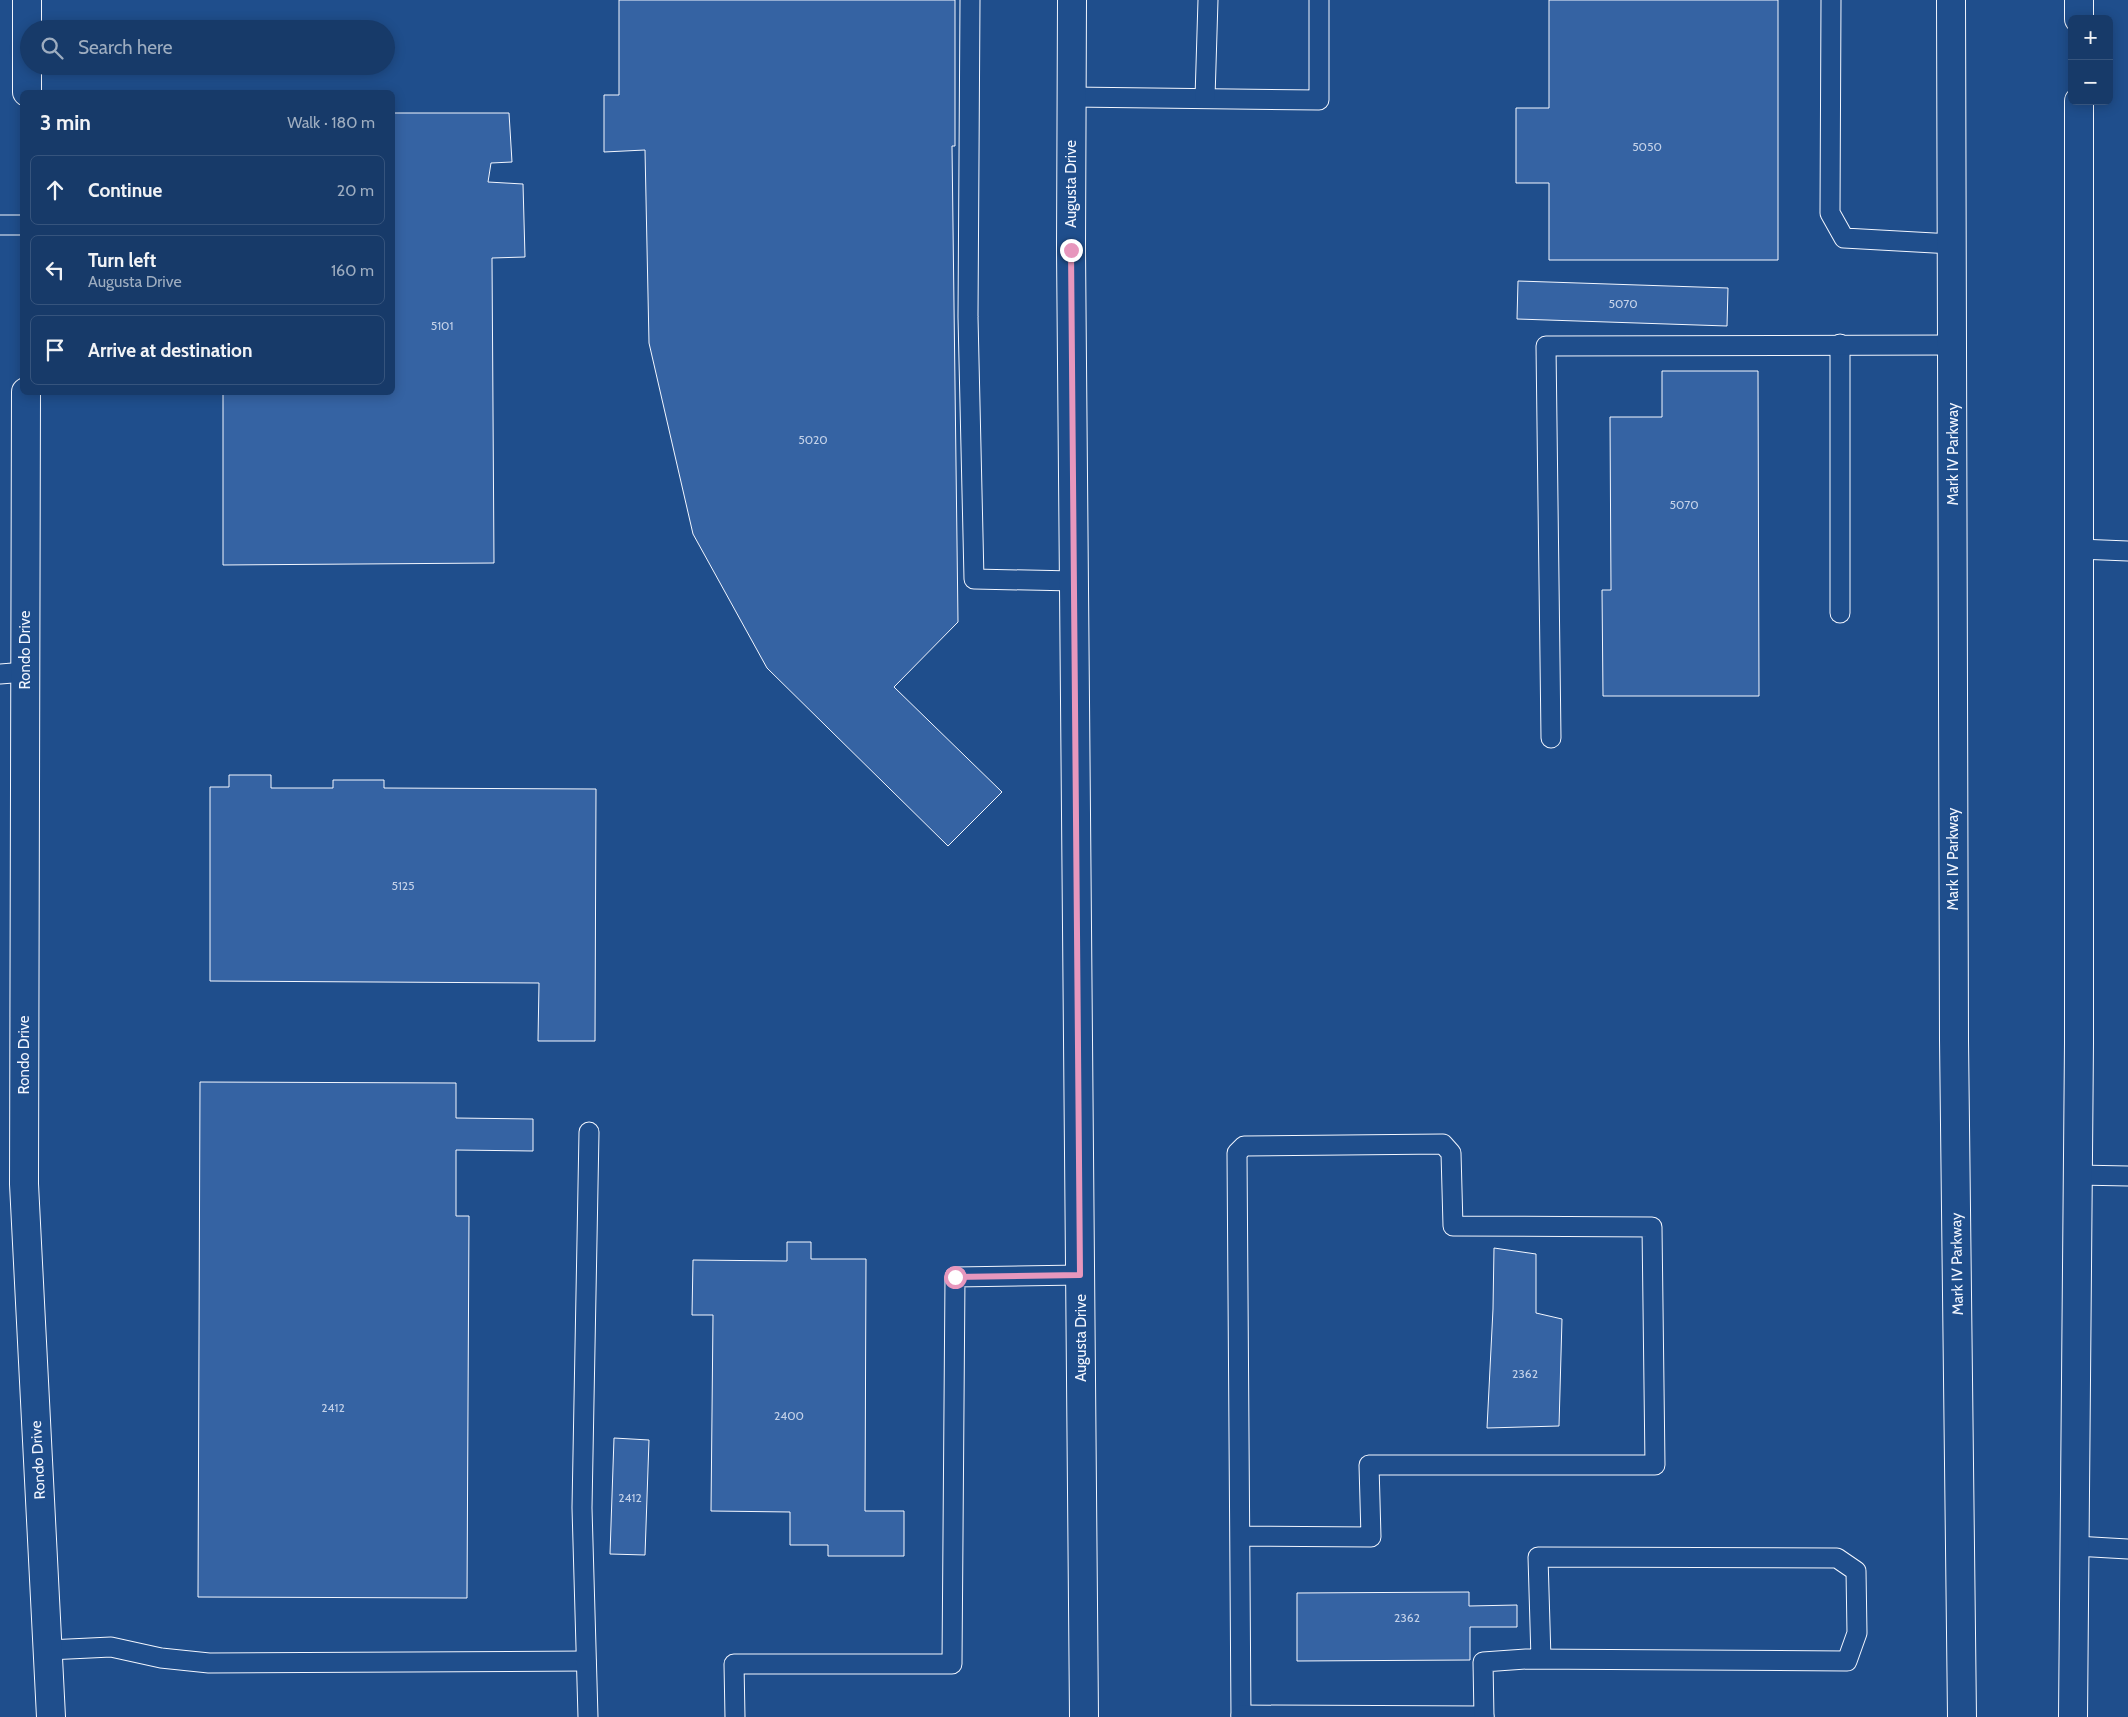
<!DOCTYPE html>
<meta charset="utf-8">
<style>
:root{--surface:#173a69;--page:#244571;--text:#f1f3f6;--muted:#9eadc0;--line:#36547d}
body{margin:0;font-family:Cabin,sans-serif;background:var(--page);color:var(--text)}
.controls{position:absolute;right:15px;top:15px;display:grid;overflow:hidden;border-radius:8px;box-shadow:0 2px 12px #0003}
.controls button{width:45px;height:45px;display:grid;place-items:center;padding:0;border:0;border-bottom:1px solid var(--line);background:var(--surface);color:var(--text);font:25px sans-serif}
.stop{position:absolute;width:15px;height:15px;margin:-11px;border:4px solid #e797bd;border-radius:50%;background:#fff}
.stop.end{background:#e797bd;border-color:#fff;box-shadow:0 1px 5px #0008}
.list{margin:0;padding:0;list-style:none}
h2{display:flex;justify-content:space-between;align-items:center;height:65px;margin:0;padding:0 20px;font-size:21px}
h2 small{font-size:16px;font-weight:400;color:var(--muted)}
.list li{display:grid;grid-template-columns:32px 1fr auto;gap:15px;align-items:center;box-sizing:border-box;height:70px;margin:0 10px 10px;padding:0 10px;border:1px solid var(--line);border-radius:8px}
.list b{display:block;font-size:19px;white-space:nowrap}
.list p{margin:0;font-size:16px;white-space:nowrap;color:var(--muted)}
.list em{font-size:16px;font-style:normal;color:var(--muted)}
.icon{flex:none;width:28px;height:28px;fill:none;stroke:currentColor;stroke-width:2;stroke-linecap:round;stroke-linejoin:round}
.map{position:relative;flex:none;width:2128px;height:1717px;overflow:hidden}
.search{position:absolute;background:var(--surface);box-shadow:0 2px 12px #0003;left:20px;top:20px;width:375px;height:55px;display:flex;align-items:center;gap:12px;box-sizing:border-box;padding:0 18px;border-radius:28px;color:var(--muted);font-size:19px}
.panel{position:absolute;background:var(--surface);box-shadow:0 2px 12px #0003;left:20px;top:90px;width:375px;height:305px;border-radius:8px}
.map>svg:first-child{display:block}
.building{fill:#3563a3;stroke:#f2f6ff}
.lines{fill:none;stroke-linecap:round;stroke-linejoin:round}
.service-casing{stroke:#f2f6ff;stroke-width:21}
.minor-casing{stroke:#f2f6ff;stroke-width:30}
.secondary-casing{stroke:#f2f6ff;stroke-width:30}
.service{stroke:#1f4e8c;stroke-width:19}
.minor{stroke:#1f4e8c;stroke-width:28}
.secondary{stroke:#1f4e8c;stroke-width:28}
.route{stroke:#e797bd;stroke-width:6}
.labels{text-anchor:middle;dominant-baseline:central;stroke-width:4;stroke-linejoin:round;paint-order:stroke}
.number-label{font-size:12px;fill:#c3d1e8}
.street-label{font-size:15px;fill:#f2f6ff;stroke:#1f4e8c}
</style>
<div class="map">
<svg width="2128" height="1717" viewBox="0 0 2128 1717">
<rect width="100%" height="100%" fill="#1f4e8c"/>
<!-- building -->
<g class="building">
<path d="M619 0H955V146H952L958 622 894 687 1002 792 948 846 767 668 693 534 649 343 645 150 604 152V95H619Z"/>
<path d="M1549 0H1778V260H1549V183H1516V108H1549Z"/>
<path d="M392 113H509L512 162 491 163 488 182 523 184 525 257 492 258 494 563 223 565V392H392Z"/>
<path d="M1518 281 1728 288 1727 326 1517 319Z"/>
<path d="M1662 371H1758L1759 696H1603L1602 590H1611L1610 417H1662Z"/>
<path d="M229 775H271V788H333V780H384V788L596 789 595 1041H538L539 983 210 981V787H229Z"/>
<path d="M200 1082 456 1083V1118L533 1119V1151L456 1150V1216H469L467 1598 198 1597Z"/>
<path d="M787 1242H811V1259H866L865 1511H904V1556H828V1545H790V1512L711 1511 713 1315H692L693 1260 787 1261Z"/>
<path d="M1494 1248 1536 1254V1313L1562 1319 1559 1426 1487 1428 1493 1309Z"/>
<path d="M614 1438 649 1440 645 1555 610 1554Z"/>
<path d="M1469 1592V1606L1517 1605V1627H1470V1660L1297 1661V1593Z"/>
</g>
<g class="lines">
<defs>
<g id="service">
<path d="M970 0 968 317 974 579 1074 581"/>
<path d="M1831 0 1830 213 1844 238 1952 244"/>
<path d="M1072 97 1319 100V0"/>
<path d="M1205 98 1208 0"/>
<path d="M0 225H22"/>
<path d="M1840 344V613"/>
<path d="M2079 549 2128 551"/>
<path d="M0 674 25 672"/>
<path d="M1551 738 1546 346 1952 345"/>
<path d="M2078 1175 2128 1176"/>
<path d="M1240 1536 1371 1537 1369 1465H1655L1652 1227 1453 1226 1451 1153 1443 1144 1244 1146 1237 1153 1241 1717"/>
<path d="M2075 1546 2128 1549"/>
<path d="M48 1650 111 1647 161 1658 209 1663 586 1661"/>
<path d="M1241 1715 1484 1716"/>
<path d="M588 1717 582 1508 589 1132"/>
<path d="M735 1717 734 1664H952L955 1277 1080 1275"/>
<path d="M1484 1717 1483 1662 1526 1659 1847 1661 1857 1633 1856 1571 1837 1558 1538 1557 1541 1659"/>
</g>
<g id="minor">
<path d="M1072 0 1071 250 1084 1717"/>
<path d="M27 92V0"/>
<path d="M26 392 24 1184 51 1717"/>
</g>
<g id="secondary">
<path d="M1951 0 1954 1040 1962 1717"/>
<path d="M2079 0V19"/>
<path d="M2073 1717 2079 1043V101"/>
</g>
</defs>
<!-- service casing -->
<use href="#service" class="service-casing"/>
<!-- minor casing -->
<use href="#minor" class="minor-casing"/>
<!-- secondary casing -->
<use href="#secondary" class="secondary-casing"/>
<!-- service -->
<use href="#service" class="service"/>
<!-- minor -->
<use href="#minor" class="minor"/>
<!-- secondary -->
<use href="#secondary" class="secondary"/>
</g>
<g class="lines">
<!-- route -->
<path class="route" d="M955 1277 1080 1275 1071 250"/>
</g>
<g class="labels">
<!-- number labels -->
<g class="number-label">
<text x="1647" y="146">5050</text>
<text x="1623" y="303">5070</text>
<text x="442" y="325">5101</text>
<text x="813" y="439">5020</text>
<text x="1684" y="504">5070</text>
<text x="403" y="885">5125</text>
<text x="1525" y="1373">2362</text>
<text x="333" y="1407">2412</text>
<text x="789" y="1415">2400</text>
<text x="630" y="1497">2412</text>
<text x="1407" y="1617">2362</text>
</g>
<!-- street labels -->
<g class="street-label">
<text transform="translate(1071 184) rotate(-90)">Augusta Drive</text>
<text transform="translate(1953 454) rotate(-90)">Mark IV Parkway</text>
<text transform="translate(25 650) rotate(-90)">Rondo Drive</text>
<text transform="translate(1953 859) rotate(-90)">Mark IV Parkway</text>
<text transform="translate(24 1055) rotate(-90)">Rondo Drive</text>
<text transform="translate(1957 1264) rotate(-91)">Mark IV Parkway</text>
<text transform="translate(1081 1338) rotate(-90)">Augusta Drive</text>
<text transform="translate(38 1460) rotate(-93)">Rondo Drive</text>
</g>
</g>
</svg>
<div class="controls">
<button>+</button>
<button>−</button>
</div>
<div class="stop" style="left:955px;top:1277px"></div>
<div class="stop end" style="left:1071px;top:250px"></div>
<div class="search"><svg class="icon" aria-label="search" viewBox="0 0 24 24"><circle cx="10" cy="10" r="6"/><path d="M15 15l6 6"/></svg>Search here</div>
<section class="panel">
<h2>3 min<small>Walk · 180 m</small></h2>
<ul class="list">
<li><svg class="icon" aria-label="ahead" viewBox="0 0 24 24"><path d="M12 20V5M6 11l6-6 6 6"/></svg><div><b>Continue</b></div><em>20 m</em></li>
<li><svg class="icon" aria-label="left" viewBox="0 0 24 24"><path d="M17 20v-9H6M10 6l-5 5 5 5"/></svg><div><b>Turn left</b><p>Augusta Drive</p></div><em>160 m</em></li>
<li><svg class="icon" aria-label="arrive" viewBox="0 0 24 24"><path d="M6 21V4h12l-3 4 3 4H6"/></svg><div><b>Arrive at destination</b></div></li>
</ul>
</section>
</div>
